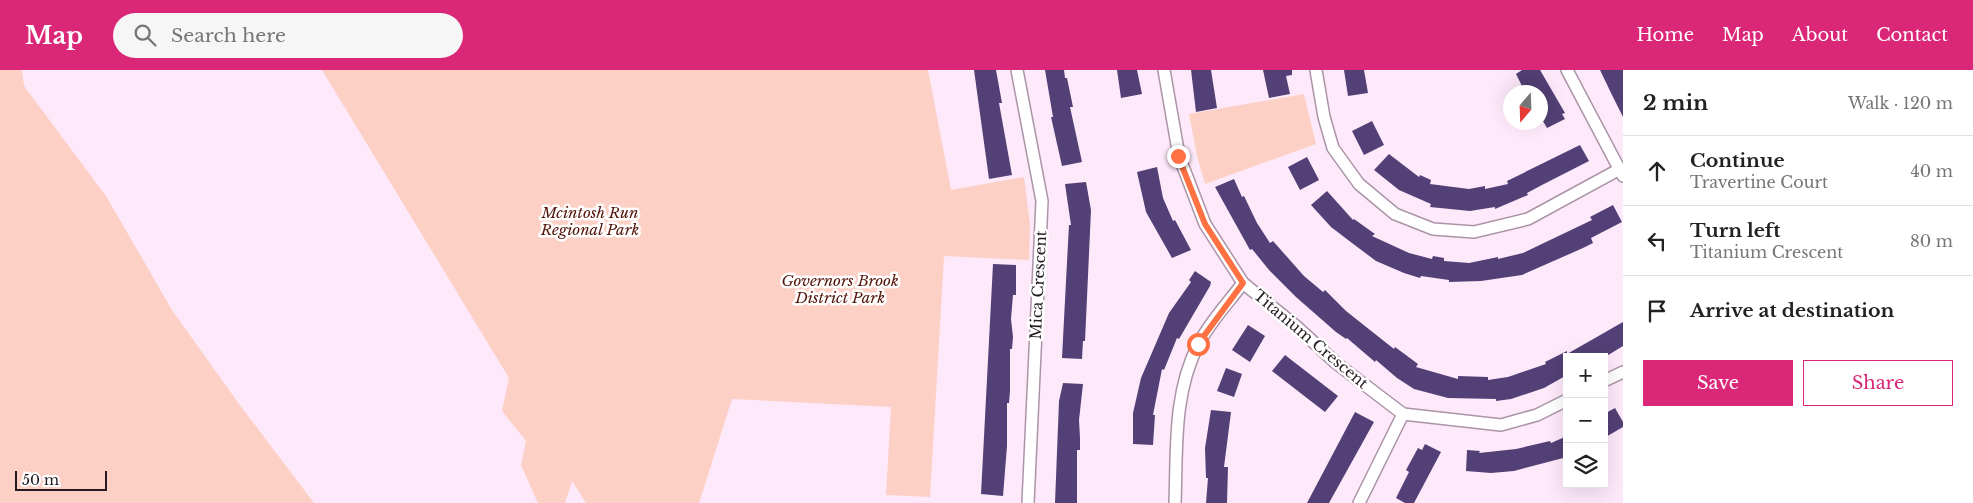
<!DOCTYPE html>
<meta charset="utf-8">
<style>
:root{--surface:#fff;--page:#f6f6f6;--text:#222;--muted:#767676;--line:#e0e0e0;--accent:#db2777}
body{margin:0;font-family:"Libre Baskerville",serif;background:var(--page);color:var(--text)}
.controls{position:absolute;right:15px;bottom:15px;display:grid;overflow:hidden;border-radius:0px;box-shadow:0 5px 20px #0002}
.controls button{width:45px;height:45px;display:grid;place-items:center;padding:0;border:0;border-bottom:1px solid var(--line);background:var(--surface);color:var(--text);font:25px sans-serif}
.compass{position:absolute;left:1503px;top:15px;width:45px;height:45px;border-radius:50%;background:var(--surface);box-shadow:0 5px 20px #0002;rotate:199deg}
.scale{position:absolute;left:15px;bottom:12px;width:92px;box-sizing:border-box;padding-left:5px;border:2px solid #231a22;border-top:0;font-size:14px;line-height:18px;white-space:nowrap;color:#231a22;-webkit-text-stroke:4px #fff;paint-order:stroke}
.stop{position:absolute;width:15px;height:15px;margin:-11px;border:4px solid #ff7043;border-radius:50%;background:#fff}
.stop.end{background:#ff7043;border-color:#fff;box-shadow:0 1px 5px #0008}
.list{margin:0;padding:0;list-style:none}
h2{display:flex;justify-content:space-between;align-items:center;height:65px;margin:0;padding:0 20px;font-size:21px}
h2 small{font-size:16px;font-weight:400;color:var(--muted)}
.list li{display:grid;grid-template-columns:32px 1fr auto;gap:15px;align-items:center;box-sizing:border-box;height:70px;padding:0 20px;border-top:1px solid var(--line)}
.list b{display:block;font-size:19px;white-space:nowrap}
.list p{margin:0;font-size:16px;white-space:nowrap;color:var(--muted)}
.list em{font-size:16px;font-style:normal;color:var(--muted)}
.actions{display:flex;gap:10px;padding:15px 20px}
.actions a{flex:1;padding:11px 0;border:1px solid var(--accent);border-radius:0px;text-align:center;font-size:18px;color:var(--accent)}
.actions .main{background:var(--accent);color:#fff}
.icon{flex:none;width:28px;height:28px;fill:none;stroke:currentColor;stroke-width:2;stroke-linecap:round;stroke-linejoin:round}
.map{position:relative;flex:none;width:1623px;height:433px;overflow:hidden}
header{display:flex;align-items:center;gap:30px;box-sizing:border-box;height:70px;padding:0 25px;background:var(--accent);color:#fff}
header strong{font-size:24px}
nav{display:flex;gap:28px;margin-inline-start:auto;font-size:18px}
.search{width:350px;height:45px;background:var(--page);display:flex;align-items:center;gap:12px;box-sizing:border-box;padding:0 18px;border-radius:28px;color:var(--muted);font-size:19px}
main{display:flex}
aside{flex:1;background:var(--surface)}
.map>svg:first-child{display:block}
.green{fill:#fdd0c6}
.building{fill:#534076}
.lines{fill:none;stroke-linecap:round;stroke-linejoin:round}
.minor-casing{stroke:#ab94a8;stroke-width:14}
.minor{stroke:#fff;stroke-width:11}
.route{stroke:#ff7043;stroke-width:6}
.labels{text-anchor:middle;dominant-baseline:central;stroke-width:5;stroke-linejoin:round;paint-order:stroke}
.park-label{font-size:15px;font-style:italic;fill:#541509;stroke:#fff}
.street-label{font-size:15px;fill:#231a22;stroke:#fff}
</style>
<header>
<strong>Map</strong>
<div class="search"><svg class="icon" aria-label="search" viewBox="0 0 24 24"><circle cx="10" cy="10" r="6"/><path d="M15 15l6 6"/></svg>Search here</div>
<nav><a>Home</a><a>Map</a><a>About</a><a>Contact</a></nav>
</header>
<main>
<div class="map">
<svg width="1623" height="433" viewBox="0 0 1623 433">
<rect width="100%" height="100%" fill="#fde9fa"/>
<!-- green -->
<g class="green">
<path d="M0 0H22L24 16 106 126 172 240 239 334 314 433H0Z"/>
<path d="M322 0H928L951 120 1024 107 1030 154 1029 190 944 186 930 427 886 425 891 337 732 329 699 433H586L572 411 565 433H538L521 395 526 371 502 341 509 308Z"/>
<path d="M1304 24 1316 74 1205 114 1197 86 1189 44Z"/>
</g>
<!-- building -->
<g class="building">
<path d="M974 0H996L1002 33H999L1012 105 989 109Z"/>
<path d="M1045 0H1064L1065 8H1067L1073 37H1070L1082 92 1062 96 1051 47H1053Z"/>
<path d="M1117 0H1137L1142 24 1121 28Z"/>
<path d="M1191 0H1211L1217 38 1196 42Z"/>
<path d="M1263 0H1292V5L1286 6 1290 24 1269 28Z"/>
<path d="M1344 0H1364L1368 23 1348 26Z"/>
<path d="M1522 0H1540L1565 43 1562 44 1565 49 1547 58 1540 46V22H1525L1516 4Z"/>
<path d="M1600 0H1623V47L1612 25Z"/>
<path d="M1372 51 1384 75 1364 85 1352 61Z"/>
<path d="M1580 75 1589 91 1542 115 1527 123 1528 125 1495 139V137L1470 141 1430 137 1431 134 1399 120 1374 100 1389 84 1419 107 1420 105 1431 110 1430 114 1469 119 1485 116V119L1508 114 1507 111Z"/>
<path d="M1307 87 1319 110 1300 120 1288 97Z"/>
<path d="M1157 97 1163 128 1173 151 1175 150 1191 180 1172 188 1146 142 1137 102Z"/>
<path d="M1234 109 1242 127 1244 126 1257 153 1270 173 1273 171 1304 206 1323 222 1325 220 1346 241 1394 279 1395 277 1418 294 1416 297 1458 309V306L1488 307V310L1508 307 1546 294 1545 292 1567 281V284L1623 252V276L1605 287H1567V305L1544 318 1511 329 1496 331V329L1448 328 1414 319 1397 308 1376 290 1375 292 1347 268 1346 269 1336 262 1296 227 1269 200 1252 179 1250 180 1215 117Z"/>
<path d="M1086 112 1091 140 1085 271H1083L1082 289 1062 288 1068 173 1069 155H1071L1065 114Z"/>
<path d="M1327 121 1353 150 1354 149 1375 164 1372 166 1409 183 1432 189 1433 186 1444 188V191L1469 193 1498 187V189L1523 183 1592 150 1590 147 1613 135 1622 152 1591 168 1593 173 1583 178 1522 205 1481 211 1449 212V210L1421 206 1420 208 1404 203 1376 191 1352 173 1331 157 1311 135Z"/>
<path d="M993 194 1016 195V225H1013L1011 249 1013 267 1012 279H1010V321L1009 333H1007V376L1003 426 981 424Z"/>
<path d="M1195 201 1211 212 1210 216 1179 269 1177 268 1164 300 1162 299 1153 345H1155L1153 375 1133 374V343L1141 308 1169 243 1191 212 1189 210Z"/>
<path d="M1248 255 1265 266 1250 292 1232 280Z"/>
<path d="M1285 285 1338 326 1325 342 1272 301Z"/>
<path d="M1226 298 1242 304 1234 327 1217 321Z"/>
<path d="M1063 313 1083 314 1079 350 1080 368V380H1077V433H1055L1059 331Z"/>
<path d="M1615 338 1623 352V357L1604 368V344Z"/>
<path d="M1211 340 1231 342 1224 397H1228L1227 433H1206L1208 408H1206L1205 378Z"/>
<path d="M1355 342 1374 352 1329 433H1307Z"/>
<path d="M1567 366V387L1514 401 1491 403 1466 401 1467 380 1480 381 1479 383 1516 379 1550 371 1551 373Z"/>
<path d="M1425 374 1441 382 1414 433H1405L1396 428 1409 402 1406 400 1418 378 1422 380Z"/>
</g>
<g class="lines">
<defs>
<g id="minor">
<path d="M1017 0 1042 131 1028 433"/>
<path d="M1164 0 1179 86 1205 154 1243 213 1297 257 1336 293 1403 344 1501 355 1537 345 1567 330"/>
<path d="M1316 0 1324 47 1333 78 1359 114 1395 144 1433 159 1474 162 1528 149 1620 99"/>
<path d="M1567 0 1623 106"/>
<path d="M1604 311 1623 302"/>
<path d="M1175 433C1177 380 1173 324 1198 275 1209 253 1228 233 1243 213"/>
<path d="M1359 433 1403 344"/>
</g>
</defs>
<!-- minor casing -->
<use href="#minor" class="minor-casing"/>
<!-- minor -->
<use href="#minor" class="minor"/>
</g>
<g class="lines">
<!-- route -->
<path class="route" d="M1178 86 1205 154 1243 213 1198 274"/>
</g>
<g class="labels">
<!-- park labels -->
<g class="park-label">
<text x="590" y="142">Mcintosh Run<tspan x="590" dy="17">Regional Park</tspan></text>
<text x="840" y="210">Governors Brook<tspan x="840" dy="17">District Park</tspan></text>
</g>
<!-- street labels -->
<g class="street-label">
<text transform="translate(1038 215) rotate(-87)">Mica Crescent</text>
<text transform="translate(1311 269) rotate(40)">Titanium Crescent</text>
</g>
</g>
</svg>
<div class="controls">
<button>+</button>
<button>−</button>
<button><svg class="icon" aria-label="layers" viewBox="0 0 24 24"><path d="M12 4l9 5-9 5-9-5zM3 14l9 5 9-5"/></svg></button>
</div>
<svg class="compass" viewBox="-18 -18 36 36"><path d="M0-13l5 13h-10z" fill="#e53935"/><path d="M0 13l5-13h-10z" fill="#767676"/></svg>
<div class="scale">50 m</div>
<div class="stop" style="left:1198px;top:274px"></div>
<div class="stop end" style="left:1178px;top:86px"></div>
</div>
<aside>
<h2>2 min<small>Walk · 120 m</small></h2>
<ul class="list">
<li><svg class="icon" aria-label="ahead" viewBox="0 0 24 24"><path d="M12 20V5M6 11l6-6 6 6"/></svg><div><b>Continue</b><p>Travertine Court</p></div><em>40 m</em></li>
<li><svg class="icon" aria-label="left" viewBox="0 0 24 24"><path d="M17 20v-9H6M10 6l-5 5 5 5"/></svg><div><b>Turn left</b><p>Titanium Crescent</p></div><em>80 m</em></li>
<li><svg class="icon" aria-label="arrive" viewBox="0 0 24 24"><path d="M6 21V4h12l-3 4 3 4H6"/></svg><div><b>Arrive at destination</b></div></li>
</ul>
<div class="actions"><a class="main">Save</a><a>Share</a></div>
</aside>
</main>
